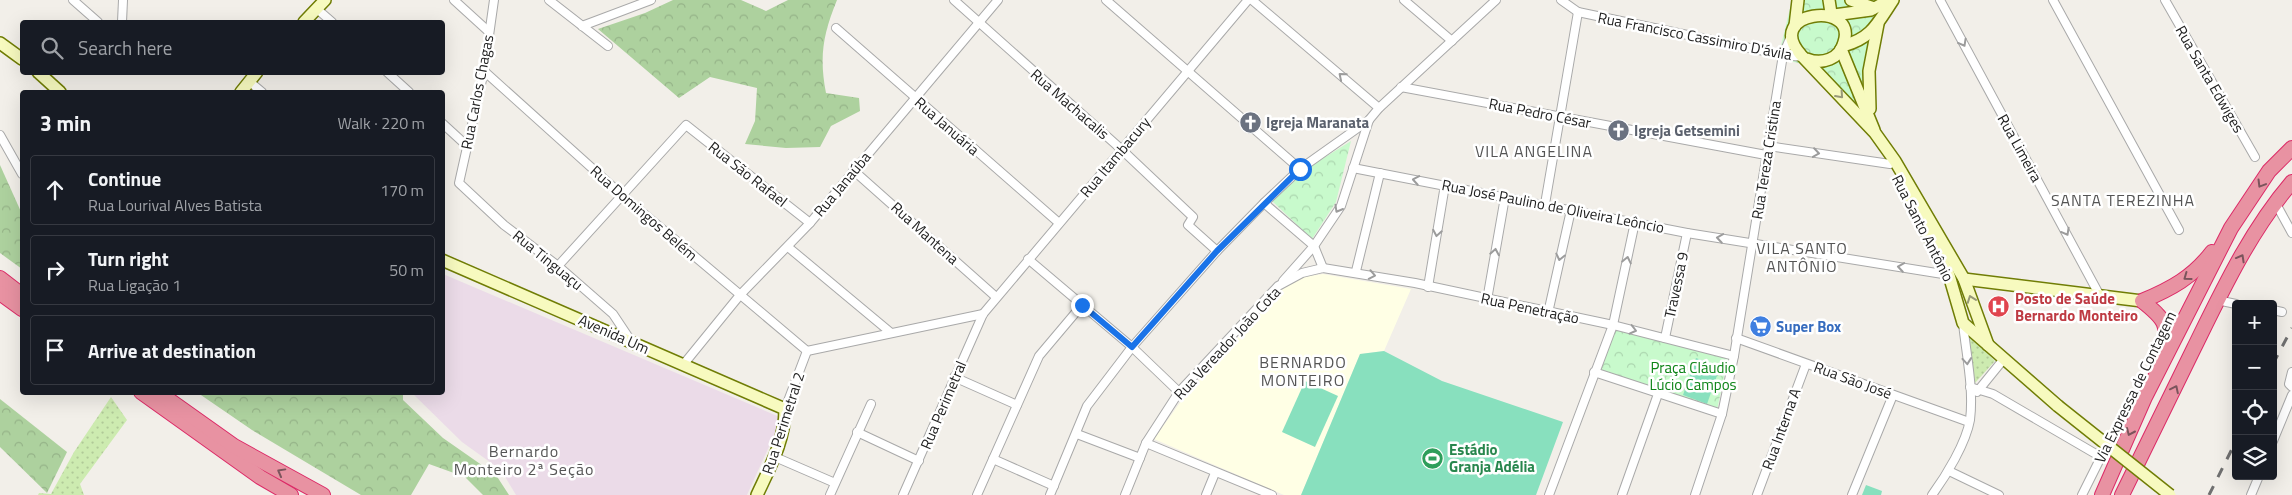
<!DOCTYPE html>
<meta charset="utf-8">
<style>
:root{--surface:#171b24;--page:#242831;--text:#f1f3f6;--muted:#9ea1a6;--line:#363941}
body{margin:0;font-family:"Titillium Web",sans-serif;background:var(--page);color:var(--text)}
.controls{position:absolute;right:15px;bottom:15px;display:grid;overflow:hidden;border-radius:5px;box-shadow:0 5px 20px #0002}
.controls button{width:45px;height:45px;display:grid;place-items:center;padding:0;border:0;border-bottom:1px solid var(--line);background:var(--surface);color:var(--text);font:25px sans-serif}
.stop{position:absolute;width:15px;height:15px;margin:-11px;border:4px solid #1a73e8;border-radius:50%;background:#fff}
.stop.end{background:#1a73e8;border-color:#fff;box-shadow:0 1px 5px #0008}
.list{margin:0;padding:0;list-style:none}
h2{display:flex;justify-content:space-between;align-items:center;height:65px;margin:0;padding:0 20px;font-size:21px}
h2 small{font-size:16px;font-weight:400;color:var(--muted)}
.list li{display:grid;grid-template-columns:32px 1fr auto;gap:15px;align-items:center;box-sizing:border-box;height:70px;margin:0 10px 10px;padding:0 10px;border:1px solid var(--line);border-radius:5px}
.list b{display:block;font-size:19px;white-space:nowrap}
.list p{margin:0;font-size:16px;white-space:nowrap;color:var(--muted)}
.list em{font-size:16px;font-style:normal;color:var(--muted)}
.icon{flex:none;width:28px;height:28px;fill:none;stroke:currentColor;stroke-width:2;stroke-linecap:round;stroke-linejoin:round}
.map{position:relative;flex:none;width:2292px;height:495px;overflow:hidden}
.search{position:absolute;background:var(--surface);box-shadow:0 5px 20px #0002;left:20px;top:20px;width:425px;height:55px;display:flex;align-items:center;gap:12px;box-sizing:border-box;padding:0 18px;border-radius:5px;color:var(--muted);font-size:19px}
.panel{position:absolute;background:var(--surface);box-shadow:0 5px 20px #0002;left:20px;top:90px;width:425px;height:305px;border-radius:5px}
.map>svg:first-child{display:block}
.industrial{fill:#ebdbe8}
.education{fill:#ffffe5}
.grass{fill:url(#grass-dots)}
.forest{fill:url(#forest-crowns)}
.park{fill:url(#park-crowns)}
.pitch{fill:#88e0be}
.lines{fill:none;stroke-linecap:round;stroke-linejoin:round}
.street-casing{stroke:#a9a9a9;stroke-width:10}
.secondary-casing{stroke:#707d05;stroke-width:14}
.highway-casing{stroke:#dc2a67;stroke-width:16}
.street{stroke:#fff;stroke-width:8}
.secondary{stroke:#f7fabf;stroke-width:11}
.highway{stroke:#e892a2;stroke-width:14}
.rail{stroke:#707070;stroke-width:3;stroke-dasharray:10 10;stroke-linecap:butt}
.secondary-bridge-casing{stroke:#707d05;stroke-width:14;stroke-linecap:butt}
.secondary-bridge{stroke:#f7fabf;stroke-width:11}
.oneway{stroke:#9c9c9c}
.oneway2{stroke:#979978}
.oneway3{stroke:#7b545c}
.route{stroke:#1a73e8;stroke-width:6}
.labels{text-anchor:middle;dominant-baseline:central;stroke-width:5;stroke-linejoin:round;paint-order:stroke}
.street-label{font-size:15px;fill:#222;stroke:#fff}
.worship-label{font-size:15px;font-weight:bold;fill:#5b616d;stroke:#fff;text-anchor:start}
.health-label{font-size:15px;font-weight:bold;fill:#be3a42;stroke:#fff;text-anchor:start}
.shop-label{font-size:15px;font-weight:bold;fill:#366cbe;stroke:#fff;text-anchor:start}
.park-label{font-size:15px;fill:#0c8416;stroke:#fff}
.leisure-label{font-size:15px;font-weight:bold;fill:#27864d;stroke:#fff;text-anchor:start}
.neighbourhood-label{font-size:16px;letter-spacing:1px;fill:#555;stroke:#fff}
</style>
<div class="map">
<svg width="2292" height="495" viewBox="0 0 2292 495">
<defs>
<pattern id="grass-dots" width="8" height="8" patternUnits="userSpaceOnUse" patternTransform="scale(1.25)"><rect width="8" height="8" fill="#cdebb0"/><path d="M2 2h.1M6 6h.1" fill="none" stroke="#b0c997" stroke-width="1.8" stroke-linecap="round"/></pattern>
<pattern id="forest-crowns" width="20" height="18" patternUnits="userSpaceOnUse" patternTransform="scale(1.25)"><rect width="20" height="18" fill="#add19e"/><path d="M2 6a3 3 0 1 1 6 0M12 15a3 3 0 1 1 6 0" fill="none" stroke="#95b388"/></pattern>
<pattern id="park-crowns" width="20" height="18" patternUnits="userSpaceOnUse" patternTransform="scale(1.25)"><rect width="20" height="18" fill="#c8facc"/><path d="M2 6a3 3 0 1 1 6 0M12 15a3 3 0 1 1 6 0" fill="none" stroke="#acd6af"/></pattern>
</defs>
<rect width="100%" height="100%" fill="#f2efe9"/>
<!-- industrial -->
<path class="industrial" d="M443 274 782 418 747 495H516L501 470 462 442 412 393 442 392Z"/>
<!-- education -->
<path class="education" d="M1323 274 1411 289 1384 351 1360 354 1301 495H1284L1154 439 1184 397 1281 290 1303 277Z"/>
<!-- grass -->
<g class="grass">
<path d="M1968 332 1995 361 1975 383Z"/>
<path d="M111 397 127 420 80 484 84 495H38L39 493 51 494 74 452Z"/>
</g>
<!-- forest -->
<g class="forest">
<path d="M673 0H741L766 11 788 0H837C823 34 819 57 826 93L859 98 860 111 831 126 820 147 786 148 745 144 755 121 757 88 710 77 679 98 598 29 645 13Z"/>
<path d="M0 165 22 214V269L0 253Z"/>
<path d="M198 393H403V400L443 438 496 475 509 495H483L465 477 429 464 411 495H361L252 430Z"/>
<path d="M0 399 67 452 47 493 0 447Z"/>
</g>
<!-- park -->
<g class="park">
<path d="M1792 0H1898L1875 24 1867 70 1873 133 1802 64 1778 58Z"/>
<path d="M1351 141 1336 202 1312 239 1272 201 1301 172Z"/>
<path d="M1615 330 1728 358 1717 410 1600 372Z"/>
</g>
<!-- pitch -->
<g class="pitch">
<path d="M1384 351 1442 381 1563 422 1536 495H1301L1360 354Z"/>
<path d="M1696 358 1720 367 1707 404 1683 395Z"/>
<path d="M1305 381 1338 396 1315 447 1282 432Z"/>
<path d="M1866 485 1882 491 1881 495H1862Z"/>
</g>
<g class="lines">
<defs>
<g id="street">
<path d="M73 0 98 22"/>
<path d="M454 0 488 31"/>
<path d="M494 0 484 71 459 183 504 225 558 266 613 314 631 341"/>
<path d="M549 0 608 46"/>
<path d="M954 0 1121 149 1193 217 1188 225 1217 251"/>
<path d="M1106 0 1300 169"/>
<path d="M1252 0 1379 108"/>
<path d="M1404 0 1452 41"/>
<path d="M1561 0 1578 12 1783 55 1804 57"/>
<path d="M1940 0 2100 296"/>
<path d="M2053 0 2179 230"/>
<path d="M2165 0 2255 157"/>
<path d="M317 9 332 22"/>
<path d="M122 22 123 0"/>
<path d="M582 26 651 0"/>
<path d="M836 28 1059 223"/>
<path d="M484 71 623 196 807 351"/>
<path d="M387 72 409 92"/>
<path d="M250 82 262 92"/>
<path d="M1401 87 1766 155"/>
<path d="M442 123 466 145"/>
<path d="M0 135 22 174"/>
<path d="M1768 146 1890 164 1895 161"/>
<path d="M1353 168 1687 233 1949 275"/>
<path d="M853 170 996 297"/>
<path d="M2275 202 2292 233"/>
<path d="M1264 203 1314 246 1323 268"/>
<path d="M1545 204 1578 12"/>
<path d="M788 247 890 332"/>
<path d="M1028 259 1132 347 1179 392"/>
<path d="M558 266 686 125 810 223"/>
<path d="M1356 271 1380 173"/>
<path d="M1283 281 1314 246 1341 206 1369 120"/>
<path d="M1428 287 1445 185"/>
<path d="M1487 300 1505 197"/>
<path d="M2217 300 2236 304"/>
<path d="M2273 310 2282 312"/>
<path d="M1548 313 1571 210"/>
<path d="M1665 338 1687 233"/>
<path d="M1736 338 1969 422"/>
<path d="M807 351 983 314"/>
<path d="M683 365 740 295 810 223 998 0"/>
<path d="M1594 372 1722 414"/>
<path d="M2292 372 2289 384 2292 387"/>
<path d="M954 377 1017 405"/>
<path d="M1970 387 1993 394 2101 457 2082 495"/>
<path d="M1977 392 2003 360"/>
<path d="M785 409 807 351"/>
<path d="M857 432 919 461"/>
<path d="M1077 434 1140 458"/>
<path d="M2273 441 2292 395"/>
<path d="M1146 443 1272 495"/>
<path d="M775 457 835 483"/>
<path d="M993 459 1054 486"/>
<path d="M1949 471 1999 495"/>
<path d="M830 495 871 404"/>
<path d="M903 495 983 314 1248 0"/>
<path d="M977 495 1039 356 1082 305"/>
<path d="M1050 495 1087 406 1132 347 1217 251 1264 203 1300 169 1369 120 1379 108 1496 0"/>
<path d="M1125 495 1146 443 1179 392 1278 286 1302 273 1323 268 1415 283 1613 325 1734 356"/>
<path d="M1206 495 1215 473"/>
<path d="M1549 495 1613 325 1635 222"/>
<path d="M1622 495 1658 394"/>
<path d="M1695 495 1722 414 1734 356 1783 55 1791 36"/>
<path d="M1757 495 1806 364"/>
<path d="M1852 495 1893 395"/>
<path d="M1932 495C1946 476 1966 443 1970 420 1974 388 1966 354 1963 323"/>
<path d="M2251 495 2259 476"/>
</g>
<g id="secondary">
<path d="M1829 0 1831 13"/>
<path d="M1851 0 1874 8"/>
<path d="M1834 15 1871 10 1889 0"/>
<path d="M304 22 325 0"/>
<path d="M1795 26 1798 0"/>
<path d="M0 43 22 59"/>
<path d="M1843 46C1872 38 1877 24 1893 0"/>
<path d="M1841 49 1874 130"/>
<path d="M1807 59C1822 65 1840 59 1844 42 1858 0 1762 11 1801 55L1875 133 1895 161 1964 279 1988 345"/>
<path d="M38 72 60 92"/>
<path d="M241 92 257 72"/>
<path d="M1870 109 1869 71 1878 24"/>
<path d="M1909 200 1949 275 1963 323 2058 406"/>
<path d="M442 260 785 409C785 440 770 467 757 495"/>
<path d="M1964 279 2142 301"/>
</g>
<g id="highway">
<path d="M0 278 22 295"/>
<path d="M0 293 22 309"/>
<path d="M2163 355C2170 325 2165 319 2142 301 2171 289 2193 277 2212 252"/>
<path d="M141 392 260 477 291 495"/>
<path d="M158 392 234 446 323 495"/>
<path d="M2102 495 2145 397 2231 228 2269 171 2292 148"/>
<path d="M2122 495C2146 446 2170 397 2194 348 2222 291 2250 231 2292 182"/>
</g>
</defs>
<!-- street casing -->
<use href="#street" class="street-casing"/>
<!-- secondary casing -->
<use href="#secondary" class="secondary-casing"/>
<!-- highway casing -->
<use href="#highway" class="highway-casing"/>
<!-- street -->
<use href="#street" class="street"/>
<!-- secondary -->
<use href="#secondary" class="secondary"/>
<!-- highway -->
<use href="#highway" class="highway"/>
<!-- rail -->
<g class="rail">
<path d="M2273 364 2292 328"/>
<path d="M2209 495 2236 441"/>
</g>
<defs>
<path id="secondary-bridge" d="M2058 406 2170 495"/>
</defs>
<!-- secondary-bridge casing -->
<use href="#secondary-bridge" class="secondary-bridge-casing"/>
<!-- secondary-bridge -->
<use href="#secondary-bridge" class="secondary-bridge"/>
</g>
<!-- one-way arrows -->
<defs><path id="oneway-chevron" d="M-2-3.5L2.5 0L-2 3.5" fill="none" stroke-width="1.6" stroke-linecap="round" stroke-linejoin="round" transform="scale(1.25)"/></defs>
<g class="oneway">
<use href="#oneway-chevron" transform="translate(1963 43) rotate(61)"/>
<use href="#oneway-chevron" transform="translate(1342 76) rotate(-140)"/>
<use href="#oneway-chevron" transform="translate(1816 153) rotate(8)"/>
<use href="#oneway-chevron" transform="translate(1416 180) rotate(-170)"/>
<use href="#oneway-chevron" transform="translate(1338 209) rotate(120)"/>
<use href="#oneway-chevron" transform="translate(2066 232) rotate(61)"/>
<use href="#oneway-chevron" transform="translate(1437 233) rotate(100)"/>
<use href="#oneway-chevron" transform="translate(1720 238) rotate(-171)"/>
<use href="#oneway-chevron" transform="translate(1495 252) rotate(-80)"/>
<use href="#oneway-chevron" transform="translate(1560 257) rotate(103)"/>
<use href="#oneway-chevron" transform="translate(1627 260) rotate(-78)"/>
<use href="#oneway-chevron" transform="translate(1901 267) rotate(-171)"/>
<use href="#oneway-chevron" transform="translate(1372 275) rotate(11)"/>
<use href="#oneway-chevron" transform="translate(1633 330) rotate(14)"/>
<use href="#oneway-chevron" transform="translate(1967 361) rotate(85)"/>
</g>
<g class="oneway2">
<use href="#oneway-chevron" transform="translate(1840 95) rotate(48)"/>
<use href="#oneway-chevron" transform="translate(1971 299) rotate(-110)"/>
</g>
<g class="oneway3">
<use href="#oneway-chevron" transform="translate(2261 184) rotate(121)"/>
<use href="#oneway-chevron" transform="translate(2241 258) rotate(-61)"/>
<use href="#oneway-chevron" transform="translate(2187 277) rotate(144)"/>
<use href="#oneway-chevron" transform="translate(2175 389) rotate(-64)"/>
<use href="#oneway-chevron" transform="translate(2130 432) rotate(114)"/>
<use href="#oneway-chevron" transform="translate(281 472) rotate(-151)"/>
</g>
<g class="lines">
<!-- route -->
<path class="route" d="M1082 305 1132 347 1217 251 1300 169"/>
</g>
<!-- icons -->
<defs>
<symbol id="church-disc" viewBox="-11 -11 22 22"><circle r="9.5" fill="#6b7280" stroke="#fff"/><path d="M-1.2-6h2.4v3.5h3.3v2.4h-3.3V6h-2.4V-.1h-3.3v-2.4h3.3Z" fill="#fff"/></symbol>
<symbol id="hospital-disc" viewBox="-11 -11 22 22"><circle r="9.5" fill="#e0444e" stroke="#fff"/><path d="M-5-5h3v3.5h4V-5h3V5h-3V1.5h-4V5h-3Z" fill="#fff"/></symbol>
<symbol id="supermarket-disc" viewBox="-11 -11 22 22"><circle r="9.5" fill="#3f7fe0" stroke="#fff"/><path d="M-6-5.5h2.5l.6 2H6L4.5 2H-2.5L-4.4-4H-6ZM-1.5 3.2a1.3 1.3 0 1 0 .1 0ZM3 3.2a1.3 1.3 0 1 0 .1 0Z" fill="#fff"/></symbol>
<symbol id="stadium-disc" viewBox="-11 -11 22 22"><circle r="9.5" fill="#2e9e5b" stroke="#fff"/><path d="M0-5a6.5 5 0 1 0 0 10a6.5 5 0 1 0 0-10ZM-3.5-1.8h7v3.6h-7Z" fill="#fff"/></symbol>
</defs>
<g fill-rule="evenodd">
<use href="#church-disc" x="1238" y="110" width="25" height="25"/>
<use href="#church-disc" x="1606" y="118" width="25" height="25"/>
<use href="#hospital-disc" x="1986" y="294" width="25" height="25"/>
<use href="#supermarket-disc" x="1748" y="314" width="25" height="25"/>
<use href="#stadium-disc" x="1420" y="446" width="25" height="25"/>
</g>
<g class="labels">
<!-- street labels -->
<g class="street-label">
<text transform="translate(1695 36) rotate(11)">Rua Francisco Cassimiro D'ávila</text>
<text transform="translate(2210 79) rotate(60)">Rua Santa Edwiges</text>
<text transform="translate(477 92) rotate(-79)">Rua Carlos Chagas</text>
<text transform="translate(1070 104) rotate(41)">Rua Machacalis</text>
<text transform="translate(1540 113) rotate(11)">Rua Pedro César</text>
<text transform="translate(947 126) rotate(41)">Rua Januária</text>
<text transform="translate(2020 148) rotate(61)">Rua Limeira</text>
<text transform="translate(1115 157) rotate(-50)">Rua Itambacury</text>
<text transform="translate(1766 160) rotate(-81)">Rua Tereza Cristina</text>
<text transform="translate(748 174) rotate(38)">Rua São Rafael</text>
<text transform="translate(842 184) rotate(-50)">Rua Janaúba</text>
<text transform="translate(1553 206) rotate(11)">Rua José Paulino de Oliveira Leôncio</text>
<text transform="translate(644 213) rotate(41)">Rua Domingos Belém</text>
<text transform="translate(1923 228) rotate(63)">Rua Santo Antônio</text>
<text transform="translate(925 233) rotate(42)">Rua Mantena</text>
<text transform="translate(548 260) rotate(39)">Rua Tinguaçu</text>
<text transform="translate(1676 285) rotate(-78)">Travessa 9</text>
<text transform="translate(1530 308) rotate(12)">Rua Penetração</text>
<text transform="translate(614 334) rotate(24)">Avenida Um</text>
<text transform="translate(1227 343) rotate(-47)">Rua Vereador João Cota</text>
<text transform="translate(1853 380) rotate(20)">Rua São José</text>
<text transform="translate(2135 387) rotate(-64)">Via Expressa de Contagem</text>
<text transform="translate(943 405) rotate(-67)">Rua Perimetral</text>
<text transform="translate(783 423) rotate(-72)">Rua Perimetral 2</text>
<text transform="translate(1781 429) rotate(-70)">Rua Interna A</text>
</g>
<!-- worship labels -->
<g class="worship-label">
<text x="1266" y="122">Igreja Maranata</text>
<text x="1634" y="130">Igreja Getsemini</text>
</g>
<!-- health labels -->
<g class="health-label">
<text x="2015" y="298">Posto de Saúde<tspan x="2015" dy="17">Bernardo Monteiro</tspan></text>
</g>
<!-- shop labels -->
<g class="shop-label">
<text x="1776" y="326">Super Box</text>
</g>
<!-- park labels -->
<g class="park-label">
<text x="1693" y="367">Praça Cláudio<tspan x="1693" dy="17">Lúcio Campos</tspan></text>
</g>
<!-- leisure labels -->
<g class="leisure-label">
<text x="1449" y="449">Estádio<tspan x="1449" dy="17">Granja Adélia</tspan></text>
</g>
<!-- neighbourhood labels -->
<g class="neighbourhood-label">
<text x="1534" y="151">VILA ANGELINA</text>
<text x="2123" y="200">SANTA TEREZINHA</text>
<text x="1802" y="248">VILA SANTO<tspan x="1802" dy="18">ANTÔNIO</tspan></text>
<text x="1303" y="362">BERNARDO<tspan x="1303" dy="18">MONTEIRO</tspan></text>
<text x="524" y="451">Bernardo<tspan x="524" dy="18">Monteiro 2ª Seção</tspan></text>
</g>
</g>
</svg>
<div class="controls">
<button>+</button>
<button>−</button>
<button><svg class="icon" aria-label="locate" viewBox="0 0 24 24"><circle cx="12" cy="12" r="6"/><path d="M12 2v4M12 18v4M2 12h4M18 12h4"/></svg></button>
<button><svg class="icon" aria-label="layers" viewBox="0 0 24 24"><path d="M12 4l9 5-9 5-9-5zM3 14l9 5 9-5"/></svg></button>
</div>
<div class="stop" style="left:1300px;top:169px"></div>
<div class="stop end" style="left:1082px;top:305px"></div>
<div class="search"><svg class="icon" aria-label="search" viewBox="0 0 24 24"><circle cx="10" cy="10" r="6"/><path d="M15 15l6 6"/></svg>Search here</div>
<section class="panel">
<h2>3 min<small>Walk · 220 m</small></h2>
<ul class="list">
<li><svg class="icon" aria-label="ahead" viewBox="0 0 24 24"><path d="M12 20V5M6 11l6-6 6 6"/></svg><div><b>Continue</b><p>Rua Lourival Alves Batista</p></div><em>170 m</em></li>
<li><svg class="icon" aria-label="right" viewBox="0 0 24 24"><path d="M7 20v-9h11M14 6l5 5-5 5"/></svg><div><b>Turn right</b><p>Rua Ligação 1</p></div><em>50 m</em></li>
<li><svg class="icon" aria-label="arrive" viewBox="0 0 24 24"><path d="M6 21V4h12l-3 4 3 4H6"/></svg><div><b>Arrive at destination</b></div></li>
</ul>
</section>
</div>
